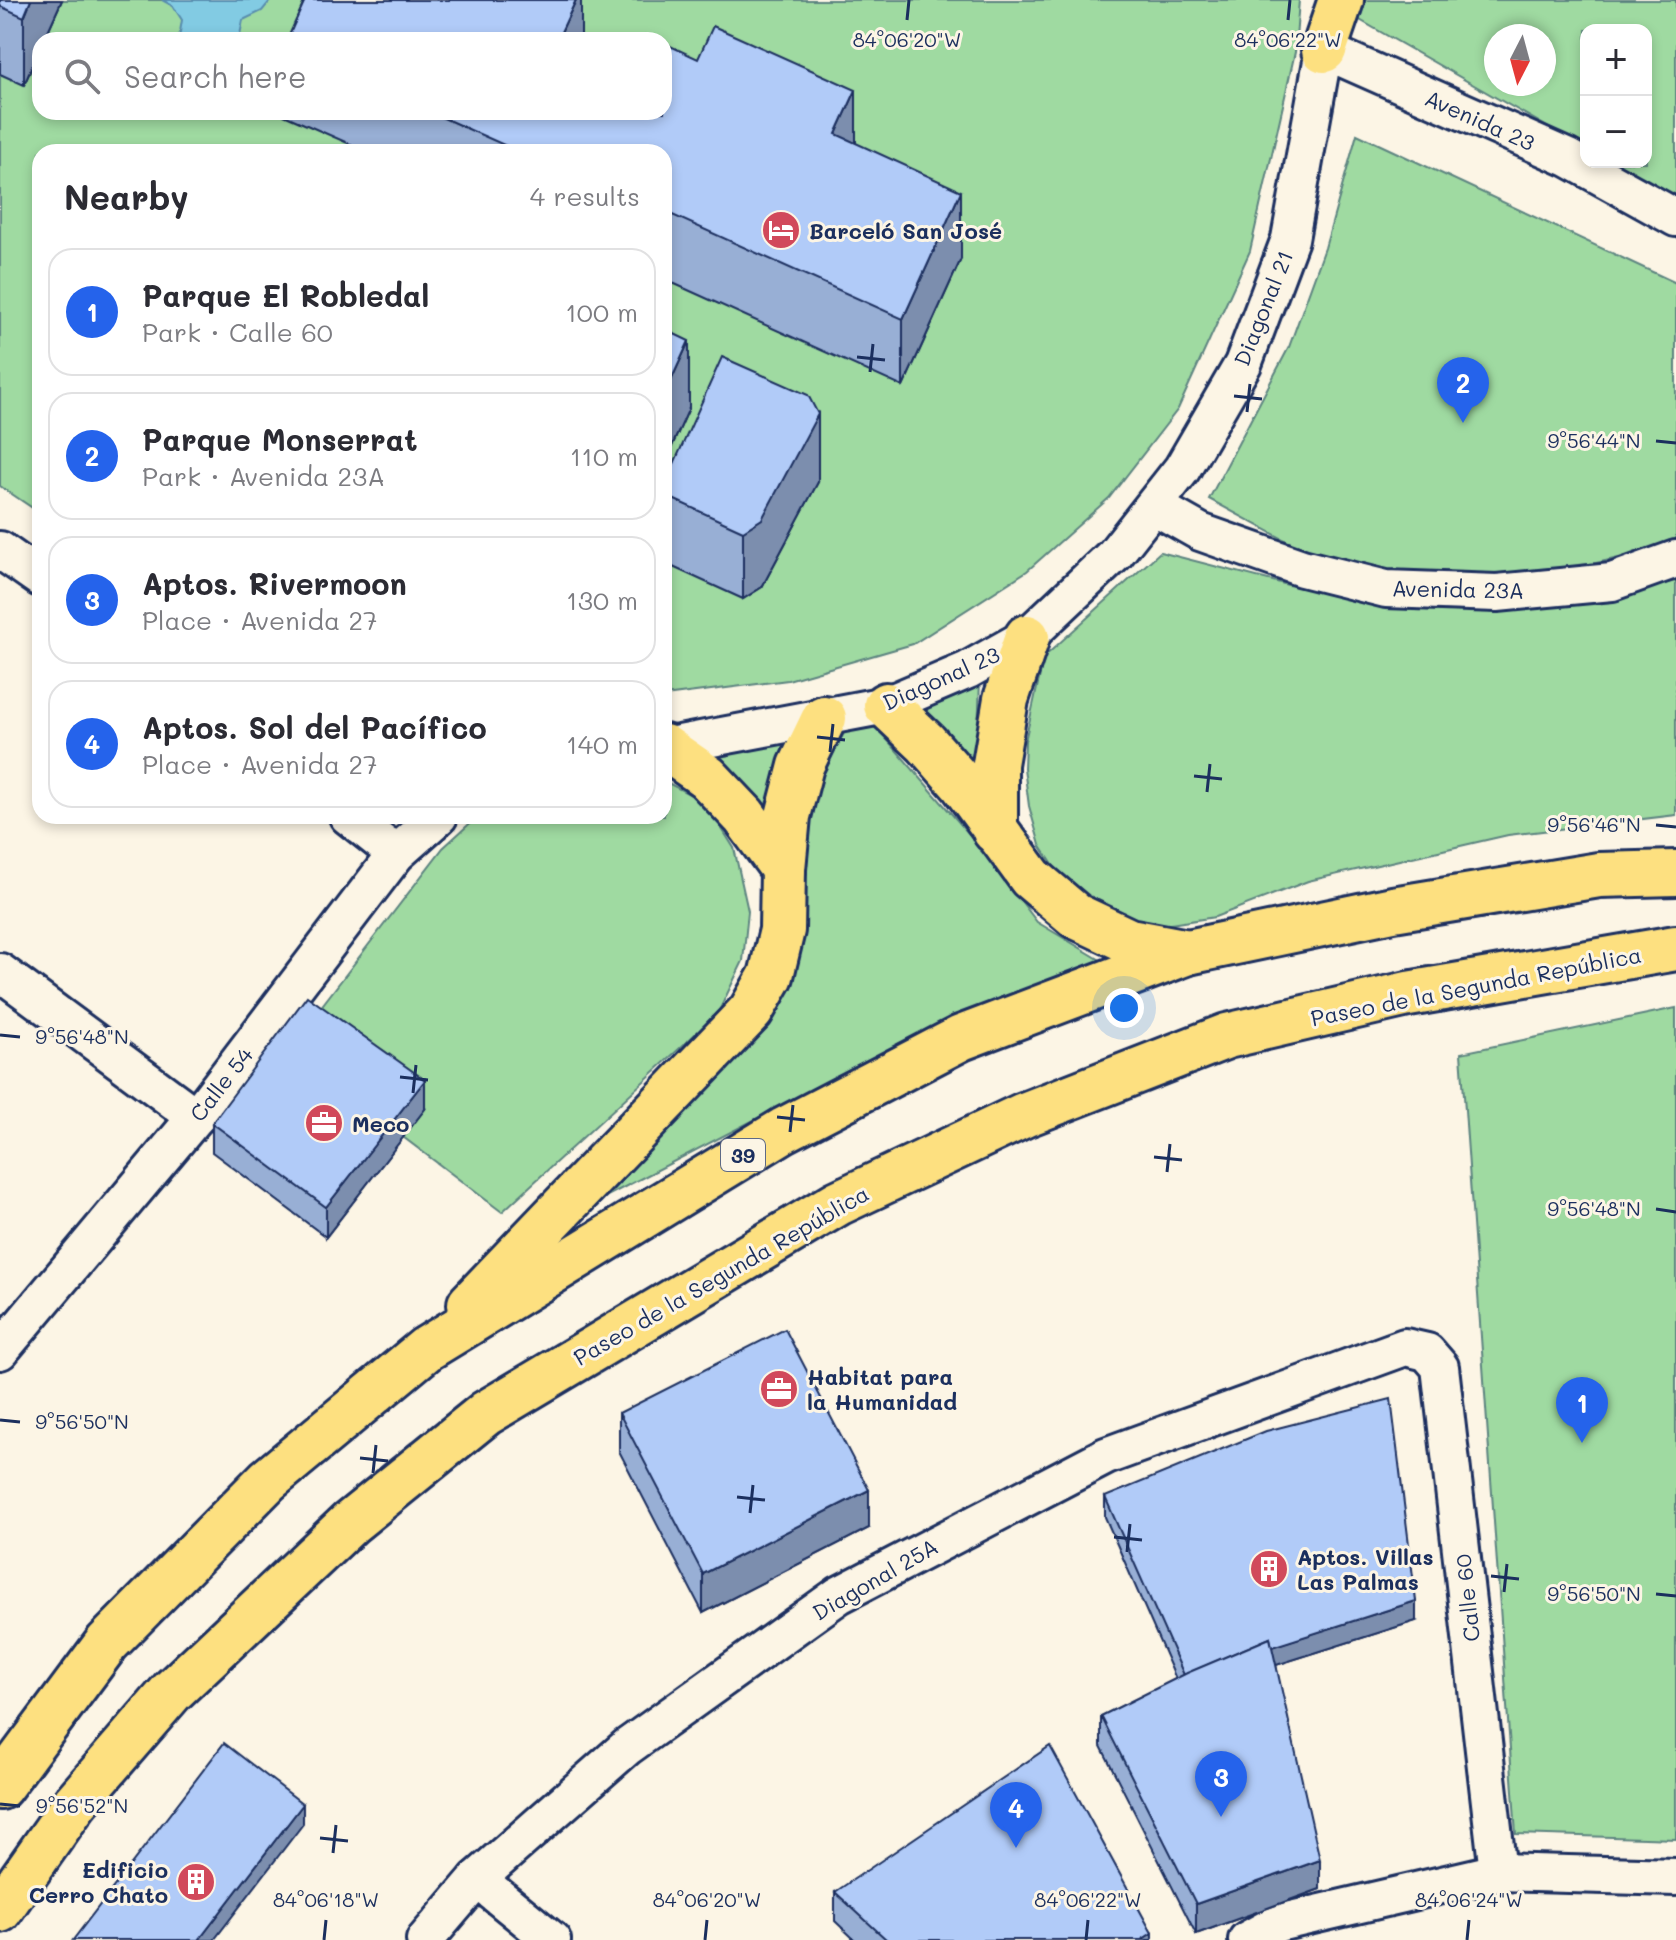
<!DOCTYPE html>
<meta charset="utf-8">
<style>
:root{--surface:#fff;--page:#f7f7f7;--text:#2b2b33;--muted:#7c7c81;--line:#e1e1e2;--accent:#2563eb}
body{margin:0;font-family:Mali,sans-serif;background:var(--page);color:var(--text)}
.controls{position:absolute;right:24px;top:24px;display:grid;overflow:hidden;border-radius:16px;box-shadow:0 4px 12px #0003}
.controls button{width:72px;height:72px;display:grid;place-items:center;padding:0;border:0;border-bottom:2px solid var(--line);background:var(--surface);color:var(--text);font:40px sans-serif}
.compass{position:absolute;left:1484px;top:24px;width:72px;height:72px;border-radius:50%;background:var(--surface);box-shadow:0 4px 12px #0003;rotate:186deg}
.you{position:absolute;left:1124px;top:1008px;width:28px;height:28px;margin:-20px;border:6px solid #fff;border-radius:50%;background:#1a73e8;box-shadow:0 0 0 12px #1a73e833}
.badge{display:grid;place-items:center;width:52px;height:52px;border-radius:50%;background:var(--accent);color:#fff;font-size:26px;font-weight:700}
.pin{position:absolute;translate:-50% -66px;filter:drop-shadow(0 2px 4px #0008)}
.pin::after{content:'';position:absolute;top:42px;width:28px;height:24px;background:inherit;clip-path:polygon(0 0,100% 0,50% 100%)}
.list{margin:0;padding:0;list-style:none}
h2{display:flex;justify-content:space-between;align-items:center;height:104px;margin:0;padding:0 32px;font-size:34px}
h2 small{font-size:26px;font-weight:400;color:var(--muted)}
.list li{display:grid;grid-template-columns:52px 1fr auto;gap:24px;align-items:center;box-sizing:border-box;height:128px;margin:0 16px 16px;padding:0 16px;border:2px solid var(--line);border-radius:24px}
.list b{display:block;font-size:30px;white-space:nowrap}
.list p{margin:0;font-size:26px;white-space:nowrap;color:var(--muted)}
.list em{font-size:26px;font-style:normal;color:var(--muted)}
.icon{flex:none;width:44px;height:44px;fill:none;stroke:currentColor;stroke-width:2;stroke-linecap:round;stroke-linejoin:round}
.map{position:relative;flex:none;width:1676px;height:1940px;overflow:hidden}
.search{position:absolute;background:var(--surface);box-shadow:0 4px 12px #0003;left:32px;top:32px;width:640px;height:88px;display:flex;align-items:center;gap:20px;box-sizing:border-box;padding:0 28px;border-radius:24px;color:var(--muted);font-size:30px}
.panel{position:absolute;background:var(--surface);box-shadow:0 4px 12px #0003;left:32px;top:144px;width:640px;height:680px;border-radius:24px}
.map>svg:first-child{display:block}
.green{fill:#9fdaa1;stroke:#5d8480;stroke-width:2;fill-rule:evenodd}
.water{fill:#82cbe3;stroke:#598dae;stroke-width:2}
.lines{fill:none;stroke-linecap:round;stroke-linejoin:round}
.street-casing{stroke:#1b2f5e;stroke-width:42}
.highway-casing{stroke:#1b2f5e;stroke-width:50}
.street{stroke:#fcf5e5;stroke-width:36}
.highway{stroke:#fde080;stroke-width:44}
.wall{fill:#98afd5;stroke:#1b2f5e;stroke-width:2}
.shaded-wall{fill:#7c8eae;stroke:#1b2f5e;stroke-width:2}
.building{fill:#b1cbf8;stroke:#1b2f5e;stroke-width:2}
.ticks{fill:none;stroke:#1b2f5e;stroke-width:3}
.labels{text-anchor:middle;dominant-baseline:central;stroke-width:6;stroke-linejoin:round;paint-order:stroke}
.shield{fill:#fcf5e5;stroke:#5e6a86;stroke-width:2}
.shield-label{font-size:20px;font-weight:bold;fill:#1b2f5e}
.street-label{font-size:22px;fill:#1b2f5e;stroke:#fcf5e5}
.poi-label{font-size:22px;font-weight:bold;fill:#1b2f5e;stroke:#fcf5e5;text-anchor:start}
.ticks-label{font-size:20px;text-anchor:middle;fill:#1b2f5e;stroke:#fcf5e5;stroke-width:6;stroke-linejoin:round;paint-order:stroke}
</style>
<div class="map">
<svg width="1676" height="1940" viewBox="0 0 1676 1940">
<rect width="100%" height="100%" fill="#fcf5e5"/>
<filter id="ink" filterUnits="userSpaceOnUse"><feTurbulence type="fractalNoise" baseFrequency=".0125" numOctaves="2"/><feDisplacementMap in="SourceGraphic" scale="16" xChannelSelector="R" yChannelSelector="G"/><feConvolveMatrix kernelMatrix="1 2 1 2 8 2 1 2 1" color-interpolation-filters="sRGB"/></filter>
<g filter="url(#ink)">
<!-- green -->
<g class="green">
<path d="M0 0H1299L1295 52 1250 251 1178 409 1109 498 1027 571 913 644 788 680 664 696V152H40V513L0 486ZM40 40H664V112H40Z"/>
<path d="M1362 0H1676V200L1610 162H1646V30H1586V149L1358 19ZM1496 36H1544V84H1496Z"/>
<path d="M1357 134 1676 283V542L1646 552 1596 563 1530 572 1465 574 1388 573 1296 546 1209 499 1289 347 1325 248Z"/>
<path d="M1160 552 1288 585 1403 607 1594 600 1676 581V815L1508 835 1308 881 1215 917 1164 925 1112 915 1081 899 1059 874 1040 845 1029 806 1024 768 1025 741 1044 657Z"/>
<path d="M980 679 976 790 909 710Z"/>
<path d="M870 720 976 842 1037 922 1117 970 885 1052 580 1210 679 1112 740 1056 769 1021 790 986 799 960 801 895 807 829 820 780 845 731Z"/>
<path d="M796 739 771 820 713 754Z"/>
<path d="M664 781 705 802 734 848 748 911 743 961 718 1013 502 1212 403 1137 424 1109 307 1025 443 848 478 816H664Z"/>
<path d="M1676 1008V1839L1516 1834 1461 1053Z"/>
</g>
<!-- water -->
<path class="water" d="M162 0H271L262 11 243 20 239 40H175L179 38 182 20 173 6Z"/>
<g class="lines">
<defs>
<g id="street">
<path d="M1154 506 1200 532 1302 568 1386 589 1497 593 1612 582 1676 559"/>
<path d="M0 550 40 578"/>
<path d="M664 747 886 705 968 670 1027 637 1115 554 1182 469 1243 364 1290 239 1324 50 1568 158 1676 218"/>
<path d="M348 816 396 854"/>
<path d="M0 972 196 1117"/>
<path d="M0 1351 196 1117 396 854 439 816"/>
<path d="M477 1879 552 1940"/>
<path d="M425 1940 477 1879 627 1747 839 1595 1106 1456 1405 1347 1427 1352 1440 1367 1498 1872"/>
<path d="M1247 1940 1278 1923 1498 1872 1676 1877"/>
</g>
<g id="highway">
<path d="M1324 50 1341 0"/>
<path d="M886 705 926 743 963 785 1031 878 1076 916 1129 941 1188 952"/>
<path d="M664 747 707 777 744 816 783 869"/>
<path d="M995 831V764L1006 699 1027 637"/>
<path d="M470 1304 751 1011 771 976 782 930 783 869 788 816 801 766 824 718"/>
<path d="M0 1787 107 1643 268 1480 426 1349 784 1130 961 1038 1188 952 1393 909 1599 875 1676 873"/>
<path d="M0 1910 75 1803 172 1691 350 1523 486 1413 838 1203 1024 1115 1227 1036 1408 994 1676 948"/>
</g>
</defs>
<!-- street casing -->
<use href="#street" class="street-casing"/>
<!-- highway casing -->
<use href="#highway" class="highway-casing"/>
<!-- street -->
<use href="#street" class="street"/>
<!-- highway -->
<use href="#highway" class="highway"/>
</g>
<!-- wall -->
<g class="wall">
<path d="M0 0H62L24 85 0 74Z"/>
<path d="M284 112H664L856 143 961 259 903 387 666 280 664 152H368L284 115Z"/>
<path d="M664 329 689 408 665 462 673 466 818 482 762 587 743 599 664 563Z"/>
<path d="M425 1109 326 1237 212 1152V1123Z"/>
<path d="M619 1413 869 1528 703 1613 619 1451Z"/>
<path d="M1105 1497 1416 1621 1276 1665 1320 1889 1196 1934 1101 1746V1716L1176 1679 1105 1517Z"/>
<path d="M835 1892 1152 1940H855L835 1921Z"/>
</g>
<!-- shaded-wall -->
<g class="shaded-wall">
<path d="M31 0H62L44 40H40V48L24 85V17Z"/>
<path d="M576 0H581V40H561V32Z"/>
<path d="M856 90V158L836 134Z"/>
<path d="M961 191V259L903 387V319Z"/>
<path d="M666 212V280L664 285V217Z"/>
<path d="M689 341V408L664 464V396Z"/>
<path d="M818 414V482L762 587 743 599V531Z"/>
<path d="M425 1080V1109L326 1237V1207Z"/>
<path d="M869 1490V1528L703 1613V1574Z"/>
<path d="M1416 1601V1621L1270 1667V1647Z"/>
<path d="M303 1804V1824L214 1940H199Z"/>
<path d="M1320 1860V1889L1196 1934V1904Z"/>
<path d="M1152 1933V1940H1141Z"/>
</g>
<!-- building -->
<g class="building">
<path d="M0 0H31L24 17 0 6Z"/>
<path d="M305 0H576L561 32 578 40H287Z"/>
<path d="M713 26 856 90 836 134 961 191 903 319 666 212 664 217V152H520L430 112H664V43L698 59Z"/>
<path d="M645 35 656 40H643Z"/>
<path d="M664 329 689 341 664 396Z"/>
<path d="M722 357 808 395 818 414 762 519 743 531 664 495V462L673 466Z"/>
<path d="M307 996 425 1080 326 1207 212 1123Z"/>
<path d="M785 1329 869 1490 703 1574 619 1413Z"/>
<path d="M1391 1399 1416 1601 1272 1647 1270 1638 1184 1675 1105 1497 1266 1431Z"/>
<path d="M1270 1638 1320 1860 1196 1904 1101 1716 1187 1673Z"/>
<path d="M224 1743 303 1804 199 1940H73Z"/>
<path d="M1050 1746 1152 1933 1141 1940H887L835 1892Z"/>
</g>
</g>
<!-- ticks -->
<path class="ticks" d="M907 20 909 0M1288 20 1290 0M857 357 885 360M870 372 873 344M1234 396 1262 399M1247 412 1250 384M1656 441 1676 443M817 737 845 740M830 752 833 724M1194 776 1222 779M1207 792 1210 764M1656 825 1676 827M0 1035 20 1037M400 1077 428 1080M413 1093 416 1065M777 1117 805 1120M790 1132 793 1105M1154 1157 1182 1160M1167 1172 1170 1144M1656 1209 1676 1212M0 1420 20 1422M360 1458 388 1461M373 1473 376 1445M737 1497 765 1500M750 1513 753 1485M1114 1537 1142 1540M1127 1552 1130 1524M1491 1576 1519 1579M1504 1592 1507 1564M1656 1594 1676 1596M0 1804 20 1806M320 1838 348 1841M333 1853 336 1825M324 1940 326 1920M705 1940 707 1920M1086 1940 1088 1920M1467 1940 1469 1920"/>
<!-- icons -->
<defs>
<symbol id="hotel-disc" viewBox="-11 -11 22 22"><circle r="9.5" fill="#d1495b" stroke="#fcf5e5"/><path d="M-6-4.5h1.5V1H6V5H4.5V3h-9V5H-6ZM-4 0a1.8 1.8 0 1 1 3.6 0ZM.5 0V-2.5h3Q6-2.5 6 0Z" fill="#fff"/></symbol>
<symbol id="office-disc" viewBox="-11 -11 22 22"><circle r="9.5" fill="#d1495b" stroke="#fcf5e5"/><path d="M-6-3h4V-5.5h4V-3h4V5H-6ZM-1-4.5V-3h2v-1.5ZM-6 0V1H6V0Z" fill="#fff"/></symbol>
<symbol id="building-disc" viewBox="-11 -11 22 22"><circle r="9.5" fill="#d1495b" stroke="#fcf5e5"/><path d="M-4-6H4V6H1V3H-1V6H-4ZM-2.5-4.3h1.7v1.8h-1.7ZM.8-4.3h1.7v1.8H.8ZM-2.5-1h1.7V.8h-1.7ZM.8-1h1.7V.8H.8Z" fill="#fff"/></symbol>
</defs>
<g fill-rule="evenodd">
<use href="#hotel-disc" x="759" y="208" width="44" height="44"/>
<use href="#office-disc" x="302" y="1101" width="44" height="44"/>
<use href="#office-disc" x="757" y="1367" width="44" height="44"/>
<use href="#building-disc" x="1247" y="1547" width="44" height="44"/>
<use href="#building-disc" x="174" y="1860" width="44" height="44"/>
</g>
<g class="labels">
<!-- shield labels -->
<rect class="shield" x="721" y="1139" width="44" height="32" rx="6"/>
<g class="shield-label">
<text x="743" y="1155">39</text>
</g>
<!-- street labels -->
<g class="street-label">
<text transform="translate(1480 120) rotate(24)">Avenida 23</text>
<text transform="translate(1263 308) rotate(-68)">Diagonal 21</text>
<text transform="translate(1458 589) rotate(1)">Avenida 23A</text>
<text transform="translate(941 678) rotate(-24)">Diagonal 23</text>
<text transform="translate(1476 986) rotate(-11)">Paseo de la Segunda República</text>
<text transform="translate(221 1084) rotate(-52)">Calle 54</text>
<text transform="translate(721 1275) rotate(-30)">Paseo de la Segunda República</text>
<text transform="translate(875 1579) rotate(-30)">Diagonal 25A</text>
<text transform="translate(1467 1598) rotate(-96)">Calle 60</text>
</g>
<!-- poi labels -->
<g class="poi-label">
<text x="809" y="230">Barceló San José</text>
<text x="352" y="1123">Meco</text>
<text x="807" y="1376">Habitat para<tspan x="807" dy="25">la Humanidad</tspan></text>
<text x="1297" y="1556">Aptos. Villas<tspan x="1297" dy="25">Las Palmas</tspan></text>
<text x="168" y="1869" text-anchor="end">Edificio<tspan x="168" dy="25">Cerro Chato</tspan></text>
</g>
</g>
<g class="ticks-label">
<text x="907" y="47">84°06'20"W</text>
<text x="1288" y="47">84°06'22"W</text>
<text x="1594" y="448">9°56'44"N</text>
<text x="1594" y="832">9°56'46"N</text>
<text x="82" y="1044">9°56'48"N</text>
<text x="1594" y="1216">9°56'48"N</text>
<text x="82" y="1429">9°56'50"N</text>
<text x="1594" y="1601">9°56'50"N</text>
<text x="82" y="1813">9°56'52"N</text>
<text x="326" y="1907">84°06'18"W</text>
<text x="707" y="1907">84°06'20"W</text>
<text x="1088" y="1907">84°06'22"W</text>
<text x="1469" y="1907">84°06'24"W</text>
</g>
</svg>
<div class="controls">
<button>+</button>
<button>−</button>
</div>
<svg class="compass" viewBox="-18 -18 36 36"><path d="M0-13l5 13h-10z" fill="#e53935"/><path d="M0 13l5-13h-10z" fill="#7c7c81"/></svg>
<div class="you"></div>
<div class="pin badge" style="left:1582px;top:1443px">1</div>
<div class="pin badge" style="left:1463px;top:423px">2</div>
<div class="pin badge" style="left:1221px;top:1817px">3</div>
<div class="pin badge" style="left:1016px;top:1848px">4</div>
<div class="search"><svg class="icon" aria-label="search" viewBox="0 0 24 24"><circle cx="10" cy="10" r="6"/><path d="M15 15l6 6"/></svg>Search here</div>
<section class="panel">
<h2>Nearby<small>4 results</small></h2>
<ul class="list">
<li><span class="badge">1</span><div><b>Parque El Robledal</b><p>Park · Calle 60</p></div><em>100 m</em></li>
<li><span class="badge">2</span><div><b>Parque Monserrat</b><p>Park · Avenida 23A</p></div><em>110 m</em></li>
<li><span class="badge">3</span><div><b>Aptos. Rivermoon</b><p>Place · Avenida 27</p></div><em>130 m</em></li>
<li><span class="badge">4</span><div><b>Aptos. Sol del Pacífico</b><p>Place · Avenida 27</p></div><em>140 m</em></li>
</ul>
</section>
</div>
